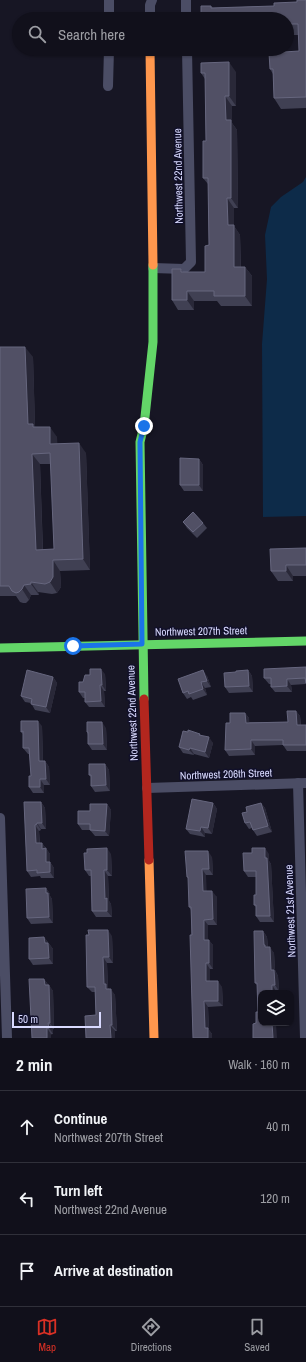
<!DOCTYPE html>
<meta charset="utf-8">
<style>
:root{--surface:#11101b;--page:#1e1e28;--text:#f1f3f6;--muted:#9c9da3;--line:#30303a;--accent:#d93025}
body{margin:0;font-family:"Archivo Narrow",sans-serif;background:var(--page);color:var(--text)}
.controls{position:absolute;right:12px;bottom:12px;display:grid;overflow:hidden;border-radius:8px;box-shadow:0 1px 3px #0004}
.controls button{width:36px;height:36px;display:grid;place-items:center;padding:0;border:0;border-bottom:1px solid var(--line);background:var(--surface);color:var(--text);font:20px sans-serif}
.scale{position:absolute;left:12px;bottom:10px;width:89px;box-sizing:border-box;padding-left:4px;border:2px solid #d9daff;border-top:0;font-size:11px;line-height:14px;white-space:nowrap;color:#d9daff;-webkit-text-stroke:3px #11102a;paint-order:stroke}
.stop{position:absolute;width:12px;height:12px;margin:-9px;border:3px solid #1a73e8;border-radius:50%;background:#fff}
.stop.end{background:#1a73e8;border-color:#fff;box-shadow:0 1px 4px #0008}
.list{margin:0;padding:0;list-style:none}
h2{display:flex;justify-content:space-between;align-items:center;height:52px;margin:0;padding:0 16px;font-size:17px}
h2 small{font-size:13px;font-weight:400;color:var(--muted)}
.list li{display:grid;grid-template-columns:26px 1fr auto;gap:12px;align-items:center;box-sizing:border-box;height:72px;padding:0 16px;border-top:1px solid var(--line)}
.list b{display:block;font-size:15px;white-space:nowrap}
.list p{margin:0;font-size:13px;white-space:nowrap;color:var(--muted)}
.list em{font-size:13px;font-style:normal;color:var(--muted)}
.icon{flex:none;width:22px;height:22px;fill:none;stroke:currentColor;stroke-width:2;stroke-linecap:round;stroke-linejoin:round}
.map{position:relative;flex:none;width:306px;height:1038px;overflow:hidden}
.search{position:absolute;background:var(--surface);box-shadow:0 1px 3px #0004;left:12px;right:12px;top:12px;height:44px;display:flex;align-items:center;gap:10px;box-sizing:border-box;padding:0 14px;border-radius:22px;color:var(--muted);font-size:15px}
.sheet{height:268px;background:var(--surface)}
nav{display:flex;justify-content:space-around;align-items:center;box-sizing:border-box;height:56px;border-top:1px solid var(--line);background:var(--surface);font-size:11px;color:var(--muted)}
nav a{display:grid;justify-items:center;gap:2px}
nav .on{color:var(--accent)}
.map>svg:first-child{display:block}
.water{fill:#0d2b49}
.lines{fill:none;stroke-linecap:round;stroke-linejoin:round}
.street{stroke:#4b4d65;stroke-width:10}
.fast{stroke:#63d668;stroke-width:9}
.slow{stroke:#ff974d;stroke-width:9}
.jam{stroke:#b3261e;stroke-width:9}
.wall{fill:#404053;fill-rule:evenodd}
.shaded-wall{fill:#292838}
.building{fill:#515065;stroke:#66667e;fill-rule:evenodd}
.route{stroke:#1a73e8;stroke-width:5}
.labels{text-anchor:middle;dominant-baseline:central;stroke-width:3;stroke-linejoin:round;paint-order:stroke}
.street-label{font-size:11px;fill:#d9daff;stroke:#11102a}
</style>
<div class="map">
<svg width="306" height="1038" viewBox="0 0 306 1038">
<rect width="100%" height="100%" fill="#171624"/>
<!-- water -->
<path class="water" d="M306 177V516L263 517 262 344 267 279 265 235 271 207 281 197 303 182Z"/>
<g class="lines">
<!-- street -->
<g class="street">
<path d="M186 0V19"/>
<path d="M109 19V0"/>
<path d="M150 19V5L152 0"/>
<path d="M108 86 109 49"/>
<path d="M153 268 184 269 191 262 187 49"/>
<path d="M298 783 305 1038"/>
<path d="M147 788 306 783"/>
<path d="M0 818 7 1038"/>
</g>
<!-- fast -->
<g class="fast">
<path d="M0 648 306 641"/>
<path d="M144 699 140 442 144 426 153 342V265"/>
</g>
<!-- slow -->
<g class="slow">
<path d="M150 49 153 265"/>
<path d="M149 860 154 1038"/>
</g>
<!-- jam -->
<path class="jam" d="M144 699 149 860"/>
</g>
<!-- wall -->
<g class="wall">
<path d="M306 0V108L281 109 274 98 273 74 270 69 299 51V35H287V19H201L211 6 213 8 274 6Z"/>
<path d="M236 72V106H232V123L237 130 238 208H234V226L240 235 241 267H245L252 276V306H221L217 301H194V310H178L172 300 181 269 183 272H205L209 245 208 184 203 178 206 141 205 79 201 73Z"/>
<path d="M0 347 33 357 35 426V427L57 437V444L86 453 90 570 60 571 61 587 57 593 52 594 38 592 39 595H31L29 600 26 603H23L20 602 16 596H0ZM40 464H51L54 549 43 550Z"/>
<path d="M199 459 203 465V491H184L180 485Z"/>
<path d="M183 522 203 523 207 528 197 538 187 528Z"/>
<path d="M306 548V576H293V581H278L271 571Z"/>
<path d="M306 667V684L291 685 292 692H275L271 687V684H269L264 678Z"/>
<path d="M248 670 252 676 253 692 229 693 225 687 236 672Z"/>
<path d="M105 674 106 691H104L105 707H89L85 702V698H83L79 692 83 682Z"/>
<path d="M207 676 211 687 205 688 207 695 193 700 191 697 187 699 183 693Z"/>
<path d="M53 677 57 683 50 713 35 710 31 703 25 702 21 696Z"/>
<path d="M296 711 300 716 301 725H306V751H287L283 745 255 746V755L229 756 225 750 230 723 245 713 249 718V722H288Z"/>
<path d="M42 726 43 761H45L49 767 50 785H44V793H33L29 787 31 776 30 754H28L23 748V734L21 732Z"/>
<path d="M106 728 107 750H92L88 744V735L87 732Z"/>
<path d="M200 734 201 735 213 743 209 758 194 754V755L183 753 179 747Z"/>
<path d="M105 764 109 770 110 791 95 792 91 786V777L89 775Z"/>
<path d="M24 802H41L45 808 46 829H41V830L39 831 40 843H42L50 854V862L54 868V878H41L40 876 31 877 27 871Z"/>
<path d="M213 803 217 809 212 834 205 833V837L190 834 186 829Z"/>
<path d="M261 803 265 808 272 832 257 836 253 830 252 828 249 829 245 823 247 812Z"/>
<path d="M107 804 111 810 109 836H95L90 830H82L78 824 90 811Z"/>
<path d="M111 854 112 876H108L109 901 111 904 112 917H96L92 911 91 876H89L85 870Z"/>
<path d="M269 854V861L271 864 274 922H260L256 916V907L254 905 256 895V877H248L244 871Z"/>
<path d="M212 857 213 875H206V891L217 897V925H208V940L213 945V969H210V981L222 987 223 1006 208 1007 209 1030 212 1034V1038H193L191 910 189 907V879L187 877Z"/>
<path d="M46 888 50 894V896L52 899 53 923 31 924 27 918Z"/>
<path d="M263 931 267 937 268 947 274 953 275 970 278 976 279 991H276L256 1023 258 1012V986L255 983Z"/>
<path d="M112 936 113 963H107L108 988 115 995 117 1031H115L96 1015 95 992H92L87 987Z"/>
<path d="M44 937 53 949V964L33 965 29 959Z"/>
<path d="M44 979 53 991 54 1029H53V1034L32 1038Z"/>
</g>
<!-- shaded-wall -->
<g class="shaded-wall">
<path d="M229 62 236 72V106L229 96Z"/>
<path d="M225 96 232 106V123L237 130 238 208 231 198 226 120Z"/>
<path d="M227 198 234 208V226L240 235 241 276 234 267 228 225Z"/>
<path d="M245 267 252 276V306L245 296Z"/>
<path d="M187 291 194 301V310L187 300Z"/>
<path d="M25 347 33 357 35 426 40 434 28 424Z"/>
<path d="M50 427 57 437 58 454 50 444Z"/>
<path d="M79 443 86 453 90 570 83 559Z"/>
<path d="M32 454 40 464 43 560 36 550Z"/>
<path d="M199 459 203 465V491L199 485Z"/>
<path d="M53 560 60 571 61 587 57 593 50 582Z"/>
<path d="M286 565 293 576V581L286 571Z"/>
<path d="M31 582 38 592 39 595 31 584Z"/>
<path d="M24 585 31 595 29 600 22 589Z"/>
<path d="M101 669 105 674 106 691 102 685Z"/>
<path d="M203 670 207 676 211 687 207 681Z"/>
<path d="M248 670 252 676 253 692 249 686Z"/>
<path d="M53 677 57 683 50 713 46 707Z"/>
<path d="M287 679 291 685 292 692 287 686Z"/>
<path d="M201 682 205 688 207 695 203 689Z"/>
<path d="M100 685 104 691 105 707 101 701Z"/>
<path d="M296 711 300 716 301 731 297 725Z"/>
<path d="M245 713 249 718 250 728 246 723Z"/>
<path d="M38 721 42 726 43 767 39 761Z"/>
<path d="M102 722 106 728 107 750 103 744Z"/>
<path d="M209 737 213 743 209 758 205 752Z"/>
<path d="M251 740 255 746V755L251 749Z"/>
<path d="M190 748 194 754V755L189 750Z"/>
<path d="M45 761 49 767 50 785 46 779Z"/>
<path d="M105 764 109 770 110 791 106 785Z"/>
<path d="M40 779 44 785V793L40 787Z"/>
<path d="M41 802 45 808 46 829 42 823Z"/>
<path d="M213 803 217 809 212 834 208 828Z"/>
<path d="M261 803 265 808 272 832 268 826Z"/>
<path d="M107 804 111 810 109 836 105 831Z"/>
<path d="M37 823 41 829V830L37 824Z"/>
<path d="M35 825 39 831 40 849 36 843Z"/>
<path d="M201 827 205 833V837L200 831Z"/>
<path d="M42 843 50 854V863V862L54 868V878L50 872 46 862 42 849Z"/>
<path d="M107 848 111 854 112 876 107 870Z"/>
<path d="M265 848 269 854V861L271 864 274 922 270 916Z"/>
<path d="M208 851 212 857 213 875 209 869Z"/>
<path d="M202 869 206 875 207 897 203 891Z"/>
<path d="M104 870 108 876 109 901 111 904 112 917 107 911 105 899Z"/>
<path d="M46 888 50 894V896L52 899 53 923 49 917Z"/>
<path d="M212 891 217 897V925L213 919Z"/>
<path d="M204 920 208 925V945L204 940Z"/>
<path d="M108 930 112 936 113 963 109 957Z"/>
<path d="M263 931 267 937 268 948 269 953 264 945Z"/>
<path d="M44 937 53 949V964L49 958 45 943Z"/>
<path d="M209 940 213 945V969L209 963Z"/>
<path d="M270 947 274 953 275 970 278 976 279 991 275 985 271 970Z"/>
<path d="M103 957 107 963 108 988 110 990 106 989 104 984Z"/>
<path d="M206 963 210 969V987L206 981Z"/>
<path d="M44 979 48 985 49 991 45 985Z"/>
<path d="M218 981 222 987 223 1006 218 1001Z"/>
<path d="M49 985 53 991 54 1029 50 1023Z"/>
<path d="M272 985 276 991V993H272Z"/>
<path d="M111 989 115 995 117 1031 112 1025Z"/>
<path d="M204 1001 208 1007 209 1030 212 1034V1038H208L205 1028Z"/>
<path d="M48 1023 53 1029V1034L49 1028Z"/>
<path d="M272 1023H276L277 1038H273Z"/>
<path d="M110 1025 115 1031V1038H111Z"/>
<path d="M47 1028 51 1034V1038H47Z"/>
</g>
<!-- building -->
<g class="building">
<path d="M297 0H306V97L274 98 273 69H270L269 53 299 51 298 24H287V19H201V6H211V8L274 6V3L297 2Z"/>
<path d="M229 62V96H225L226 120H231V198H227L228 225H234V267H245V296H214V291H187V300H172V269H181V272H205V246L209 245 208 178H203V141H206L205 73H201V63Z"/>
<path d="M0 347H25L28 424H33V427H50V444L79 443 83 559 53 560V577L50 582 45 584 31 582V584L24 585 22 589 19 592 16 593 12 591 9 586H0ZM50 453 54 549 36 550 32 454Z"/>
<path d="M180 458 199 459V485H180Z"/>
<path d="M193 512 203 523 193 532 183 522Z"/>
<path d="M306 548V565H286V571H271L270 549Z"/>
<path d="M306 667V683L305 678 287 679V686L271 687V678H264V669Z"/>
<path d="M90 669H101L102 685H100L101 701 85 702V692H79V682H83L85 675H90Z"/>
<path d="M27 670 53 677 46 707 31 704 32 699 21 696Z"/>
<path d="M203 670 207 681 201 682 203 689 189 694 188 691 183 693 178 679Z"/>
<path d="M248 670 249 686 225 687 224 673 236 672V671Z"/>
<path d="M287 711H296L297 725H306V745H283V740H251V749L225 750 226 723H230V713H245L246 723 288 722Z"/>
<path d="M21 721H38L39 761H45L46 779H40V787H29V776H31L29 748H23V731L21 732Z"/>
<path d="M87 722H102L103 744H88V732H87Z"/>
<path d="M188 730 200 734 199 735 209 737 205 752 190 748 189 750 179 747 183 731 188 732Z"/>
<path d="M89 764H105L106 785 91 786V775H89Z"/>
<path d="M192 799 213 803 208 828 201 827 200 831 186 829Z"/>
<path d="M24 802H41L42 823H37V824L35 825 36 843H42V849L46 848V862H50V872L37 873V870L27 871Z"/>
<path d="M261 803 268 826 253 830 250 822 245 823 242 813 247 812 246 807Z"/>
<path d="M90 804H107L105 831 90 830V824H78V811H90Z"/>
<path d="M107 848V870H104L105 899 107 898V911H92L91 870H85L84 853H87V849Z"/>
<path d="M252 848H265V858H267L270 916H256V905H254V895H256V871H244L243 853H252Z"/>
<path d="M185 851H208L209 869H202L203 891H212L213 919 204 920V940H209V963H206V981H218V1001H204L205 1028H208V1038H193L190 935H192L191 907H189L188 877H187Z"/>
<path d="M46 888V893H48L49 917 27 918 26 889Z"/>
<path d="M88 930H108L109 957H103L104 984H106V989H111L112 1025H110L111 1038H86L85 1016 96 1015 95 987H87L86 935H89Z"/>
<path d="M254 931H263L264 945H265V947H270L271 970H274L275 985H272V993H261V1023H272L273 1038H253V1024L256 1023V1012H258L257 983H255Z"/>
<path d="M44 937 45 943H48L49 958 29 959V938Z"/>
<path d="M29 979H44L45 985H49L50 1023H48L49 1028H47V1038H32Z"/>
</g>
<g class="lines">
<!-- route -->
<path class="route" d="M73 646 142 644 140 442 144 426"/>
</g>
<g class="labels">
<!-- street labels -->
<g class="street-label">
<text transform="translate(178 176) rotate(-91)">Northwest 22nd Avenue</text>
<text transform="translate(201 631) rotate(-1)">Northwest 207th Street</text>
<text transform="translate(132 713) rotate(-92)">Northwest 22nd Avenue</text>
<text transform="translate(226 774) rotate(-2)">Northwest 206th Street</text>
<text transform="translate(290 911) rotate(-92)">Northwest 21st Avenue</text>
</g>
</g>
</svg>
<div class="controls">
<button><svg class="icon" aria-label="layers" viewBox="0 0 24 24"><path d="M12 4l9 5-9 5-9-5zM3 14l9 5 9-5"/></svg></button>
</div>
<div class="scale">50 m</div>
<div class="stop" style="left:73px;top:646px"></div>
<div class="stop end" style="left:144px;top:426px"></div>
<div class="search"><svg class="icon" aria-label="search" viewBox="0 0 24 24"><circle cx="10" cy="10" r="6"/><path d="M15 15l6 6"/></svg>Search here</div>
</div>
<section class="sheet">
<h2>2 min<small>Walk · 160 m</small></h2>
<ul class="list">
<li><svg class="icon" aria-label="ahead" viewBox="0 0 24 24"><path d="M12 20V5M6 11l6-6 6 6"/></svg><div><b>Continue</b><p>Northwest 207th Street</p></div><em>40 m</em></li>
<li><svg class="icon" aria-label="left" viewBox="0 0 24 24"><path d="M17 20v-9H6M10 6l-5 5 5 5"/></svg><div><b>Turn left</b><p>Northwest 22nd Avenue</p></div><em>120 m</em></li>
<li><svg class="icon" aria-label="arrive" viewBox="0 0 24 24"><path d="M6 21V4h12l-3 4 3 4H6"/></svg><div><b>Arrive at destination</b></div></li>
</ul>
</section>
<nav>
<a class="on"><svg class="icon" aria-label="map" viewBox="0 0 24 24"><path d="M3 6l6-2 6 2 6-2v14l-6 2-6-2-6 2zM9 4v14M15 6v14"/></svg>Map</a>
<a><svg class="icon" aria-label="directions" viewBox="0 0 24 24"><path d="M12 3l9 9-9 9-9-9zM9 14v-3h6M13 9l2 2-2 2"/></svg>Directions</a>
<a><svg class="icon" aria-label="saved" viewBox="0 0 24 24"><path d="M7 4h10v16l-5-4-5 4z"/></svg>Saved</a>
</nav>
